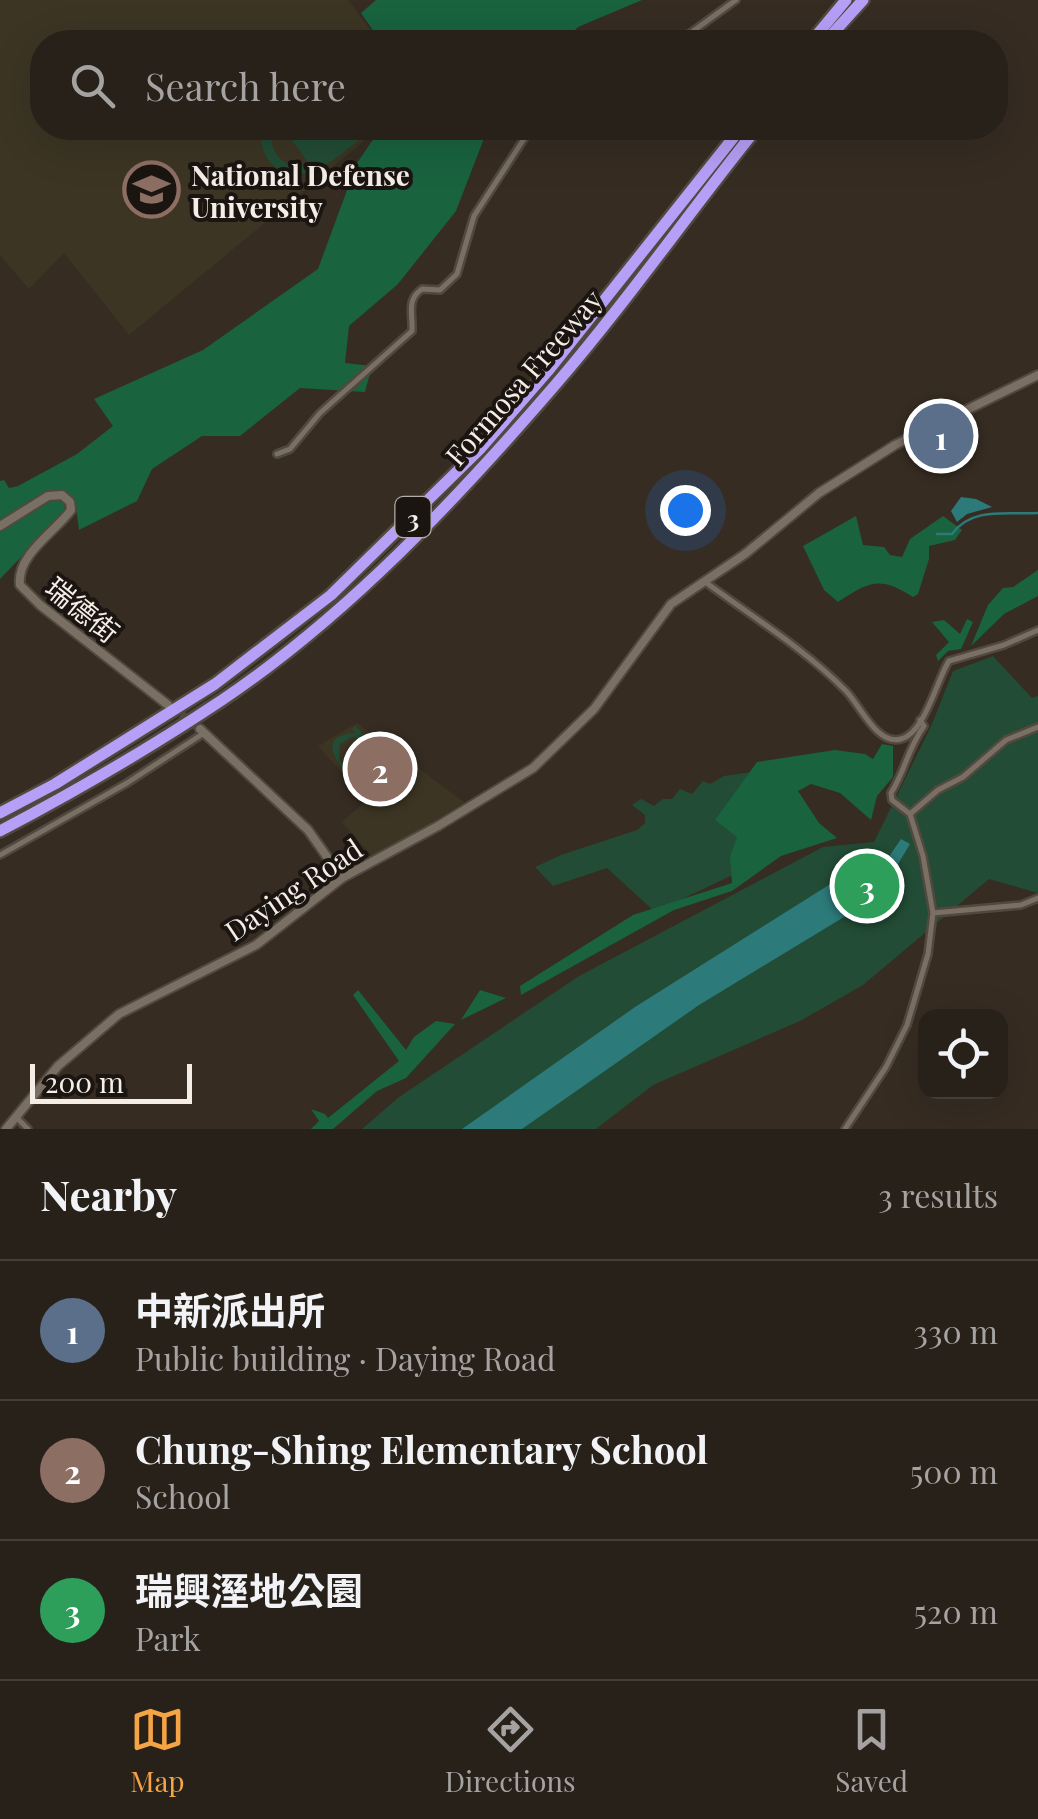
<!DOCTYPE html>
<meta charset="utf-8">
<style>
:root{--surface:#28211a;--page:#302923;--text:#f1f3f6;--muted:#a5a3a2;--line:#443e39;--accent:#f4a345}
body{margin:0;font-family:"Playfair Display","Noto Sans TC",serif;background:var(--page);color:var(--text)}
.controls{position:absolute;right:30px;bottom:30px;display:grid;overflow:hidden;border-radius:20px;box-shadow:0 10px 40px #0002}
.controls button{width:90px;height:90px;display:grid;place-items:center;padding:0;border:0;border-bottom:2px solid var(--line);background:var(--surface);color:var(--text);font:50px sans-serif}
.scale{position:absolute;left:30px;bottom:25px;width:162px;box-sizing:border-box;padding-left:10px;border:5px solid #f4eee7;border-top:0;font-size:28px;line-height:35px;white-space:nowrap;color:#f4eee7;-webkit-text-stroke:8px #1a1511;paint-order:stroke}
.you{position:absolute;left:685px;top:510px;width:35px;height:35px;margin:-25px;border:8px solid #fff;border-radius:50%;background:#1a73e8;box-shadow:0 0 0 15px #1a73e833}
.badge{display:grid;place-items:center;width:65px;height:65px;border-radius:50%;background:var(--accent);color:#fff;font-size:32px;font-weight:700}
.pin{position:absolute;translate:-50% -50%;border:5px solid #fff;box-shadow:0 2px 10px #0006}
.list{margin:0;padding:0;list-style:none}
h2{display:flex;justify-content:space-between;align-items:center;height:130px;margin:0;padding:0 40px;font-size:42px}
h2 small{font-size:32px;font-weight:400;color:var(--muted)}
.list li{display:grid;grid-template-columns:65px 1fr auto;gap:30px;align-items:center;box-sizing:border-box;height:140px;padding:0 40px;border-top:2px solid var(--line)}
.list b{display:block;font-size:38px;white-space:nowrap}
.list p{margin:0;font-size:32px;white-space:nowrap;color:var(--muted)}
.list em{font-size:32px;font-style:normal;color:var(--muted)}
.icon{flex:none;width:55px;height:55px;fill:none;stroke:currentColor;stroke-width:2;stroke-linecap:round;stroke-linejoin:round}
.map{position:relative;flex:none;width:1038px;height:1129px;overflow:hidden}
.search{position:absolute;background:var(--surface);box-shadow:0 10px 40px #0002;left:30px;right:30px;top:30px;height:110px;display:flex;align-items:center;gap:25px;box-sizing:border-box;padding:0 35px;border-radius:40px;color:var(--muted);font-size:38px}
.sheet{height:550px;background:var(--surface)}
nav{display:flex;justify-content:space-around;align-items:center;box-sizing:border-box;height:140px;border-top:2px solid var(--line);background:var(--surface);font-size:28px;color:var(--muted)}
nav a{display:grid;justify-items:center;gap:5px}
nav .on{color:var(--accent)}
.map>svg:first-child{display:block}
.education{fill:#3c3524}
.green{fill:#224c35;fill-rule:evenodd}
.forest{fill:#19633f}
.water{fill:#2d7a7a}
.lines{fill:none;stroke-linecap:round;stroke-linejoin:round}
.stream{stroke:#2d7a7a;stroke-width:2.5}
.tertiary-tunnel{stroke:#524940;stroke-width:8;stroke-dasharray:8 4;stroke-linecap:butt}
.minor-casing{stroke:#514840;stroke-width:10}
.tertiary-casing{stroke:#514840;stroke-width:12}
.motorway-casing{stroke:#514840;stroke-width:16}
.minor{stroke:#7a6f63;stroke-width:5}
.tertiary{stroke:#7a6f63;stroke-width:8}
.motorway{stroke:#b69ff7;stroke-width:11}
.labels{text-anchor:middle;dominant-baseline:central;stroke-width:8;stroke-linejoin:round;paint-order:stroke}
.shield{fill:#1a1511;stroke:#b3ada7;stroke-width:2.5}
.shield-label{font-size:25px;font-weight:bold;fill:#f4eee7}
.poi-label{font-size:28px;font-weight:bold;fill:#f4eee7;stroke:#1a1511;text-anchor:start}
.street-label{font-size:28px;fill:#f4eee7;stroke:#1a1511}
</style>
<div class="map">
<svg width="1038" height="1129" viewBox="0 0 1038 1129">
<rect width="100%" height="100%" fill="#362c22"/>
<!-- education -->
<g class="education">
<path d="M0 0H348L380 42H42V128H380L129 335 64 253 29 289 0 255Z"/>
<path d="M357 723 464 802 410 838 372 856 342 822 367 800 318 746Z"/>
</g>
<!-- green -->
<g class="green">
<path d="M258 128H272C268 153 284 171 310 165L283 128H374C349 146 304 195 273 165 262 155 260 142 262 129Z"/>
<path d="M993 656 1032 698 1038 696V893L989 879 863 985 800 1021 653 1085 596 1129H362L399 1097 579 976 823 847 874 842 932 724 953 671Z"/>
<path d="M355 726 408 776 403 780 397 774 394 788 386 795 367 794C352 780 304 736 356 733L352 729ZM352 737 361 739 391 771C393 818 350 771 339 760L340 744Z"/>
<path d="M758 771 768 858 655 912 607 868 553 886 535 867 561 855 637 830 645 823V815L632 805 641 799 654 806 663 799H672L680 789 692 794 703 781 710 784 724 776Z"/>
</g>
<!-- forest -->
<g class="forest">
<path d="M376 0H642L578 27 563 42H381L361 13Z"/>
<path d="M389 128H488L456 211 398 284 349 326 345 363 372 366 365 392 300 388 240 436H202L152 469 137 501 79 530 75 500 65 491 47 492 0 520V481L4 480 9 488 18 486 77 454 113 426 94 399 203 350 318 269 357 163 372 141Z"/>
<path d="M50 499 64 502 65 511 0 579V531Z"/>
<path d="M856 516 863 545 884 547 890 555 902 557 910 539 943 516 962 530 955 540 929 546V559L918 594 913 597C880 576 870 581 838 602L824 590 803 546Z"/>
<path d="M1038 570V596L1004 614 971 646 988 605 1003 588 1013 587Z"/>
<path d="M967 619 973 622 961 649 948 651 938 661 936 655 949 642 932 622 944 620 960 634Z"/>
<path d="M882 744 893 746V777L877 796 871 820 840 793 811 784 798 791 819 823 837 838 781 856 732 891 674 910 521 995 520 986 633 915 732 883 730 857 737 837 715 820 757 762 835 750 865 754 873 759Z"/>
<path d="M358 990 406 1050 414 1037 436 1021 455 1024 406 1078 377 1091 333 1129H311L319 1121 311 1109 325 1114 328 1118 399 1061 353 995Z"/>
<path d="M480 990 506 998 461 1020Z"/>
</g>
<!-- water -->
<g class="water">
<path d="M961 497 976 499 992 507 967 514 957 522 951 511Z"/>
<path d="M901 839 910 844 898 864 900 883 699 1005 522 1129H462L635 1007 875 856 888 858Z"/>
</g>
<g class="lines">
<!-- stream -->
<path class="stream" d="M937 534H952C972 506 1008 515 1038 513"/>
<!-- tertiary-tunnel -->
<path class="tertiary-tunnel" d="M172 707 200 729"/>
<defs>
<g id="minor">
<path d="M662 42 689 34 736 0"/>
<path d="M277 454 290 449 320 413 412 331C413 313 406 300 422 289L440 290 457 274 474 216 531 128"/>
<path d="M704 581C751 616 805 649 846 691 860 705 877 746 901 739 925 733 937 679 949 661L1004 645 1038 630"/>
<path d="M910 814 938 790 963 777 1006 740 1038 727"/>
<path d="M0 855 127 783 204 733"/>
<path d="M933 913 1021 905 1038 898"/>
<path d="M16 1117 28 1129"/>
<path d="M845 1129 886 1067 907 1025 928 954 933 913 923 856 910 814 892 800 891 793C905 771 908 748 924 726L920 720"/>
</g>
<g id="tertiary">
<path d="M0 526 48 496 62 495 70 502 71 510C56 531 16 555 20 585L40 605 168 705"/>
<path d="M200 729 308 830 342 878"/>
<path d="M6 1129 58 1066 119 1014 256 945 342 878 438 826 533 768 594 709 671 604 745 554 819 493 895 445 1038 375"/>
</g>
<g id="motorway">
<path d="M811 42 846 0"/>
<path d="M825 42 863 0"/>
<path d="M0 813 55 784 215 684 331 595 481 448 548 371 741 128"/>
<path d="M0 831C76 791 150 748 222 700 348 615 457 499 556 384 627 302 689 212 757 128"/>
</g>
</defs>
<!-- minor casing -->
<use href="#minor" class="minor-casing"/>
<!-- tertiary casing -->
<use href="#tertiary" class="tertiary-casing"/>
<!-- motorway casing -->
<use href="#motorway" class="motorway-casing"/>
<!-- minor -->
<use href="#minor" class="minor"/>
<!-- tertiary -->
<use href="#tertiary" class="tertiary"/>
<!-- motorway -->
<use href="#motorway" class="motorway"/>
</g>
<!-- icons -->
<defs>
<symbol id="university-ring" viewBox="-11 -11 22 22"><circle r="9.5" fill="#1a1511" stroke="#8d6e63" stroke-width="1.5"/><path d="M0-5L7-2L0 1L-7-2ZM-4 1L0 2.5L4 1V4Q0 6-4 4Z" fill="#8d6e63"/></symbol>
</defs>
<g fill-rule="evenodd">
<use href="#university-ring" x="120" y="158" width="63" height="63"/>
</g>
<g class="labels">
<!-- shield labels -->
<rect class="shield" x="395.5" y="497" width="35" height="40" rx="8"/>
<g class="shield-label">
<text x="413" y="517">3</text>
</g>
<!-- poi labels -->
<g class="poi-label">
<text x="191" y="174">National Defense<tspan x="191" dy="32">University</tspan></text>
</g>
<!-- street labels -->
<g class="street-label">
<text transform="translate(523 377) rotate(-49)">Formosa Freeway</text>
<text transform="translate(83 609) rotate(39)">瑞德街</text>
<text transform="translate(293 889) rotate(-34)">Daying Road</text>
</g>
</g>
</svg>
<div class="controls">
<button><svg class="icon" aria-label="locate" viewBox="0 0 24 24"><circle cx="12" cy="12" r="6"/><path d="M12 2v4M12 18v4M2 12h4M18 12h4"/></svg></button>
</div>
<div class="scale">200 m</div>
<div class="you"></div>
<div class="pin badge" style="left:941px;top:436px;background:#5c6f8a">1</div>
<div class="pin badge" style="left:380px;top:769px;background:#8d6e63">2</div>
<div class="pin badge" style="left:867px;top:886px;background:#2e9e5b">3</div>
<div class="search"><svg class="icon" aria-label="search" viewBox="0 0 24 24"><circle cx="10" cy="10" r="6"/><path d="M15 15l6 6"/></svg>Search here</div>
</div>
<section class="sheet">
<h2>Nearby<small>3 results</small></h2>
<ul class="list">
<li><span class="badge" style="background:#5c6f8a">1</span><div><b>中新派出所</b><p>Public building · Daying Road</p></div><em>330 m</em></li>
<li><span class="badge" style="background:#8d6e63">2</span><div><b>Chung-Shing Elementary School</b><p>School</p></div><em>500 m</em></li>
<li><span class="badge" style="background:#2e9e5b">3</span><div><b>瑞興溼地公園</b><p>Park</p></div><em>520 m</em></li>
</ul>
</section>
<nav>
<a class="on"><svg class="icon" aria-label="map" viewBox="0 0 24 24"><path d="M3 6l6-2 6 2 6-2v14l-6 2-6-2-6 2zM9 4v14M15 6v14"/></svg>Map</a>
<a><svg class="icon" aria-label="directions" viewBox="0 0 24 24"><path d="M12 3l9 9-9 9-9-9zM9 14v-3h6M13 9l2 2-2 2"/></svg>Directions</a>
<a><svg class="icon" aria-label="saved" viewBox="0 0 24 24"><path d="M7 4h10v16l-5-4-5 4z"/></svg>Saved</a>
</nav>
